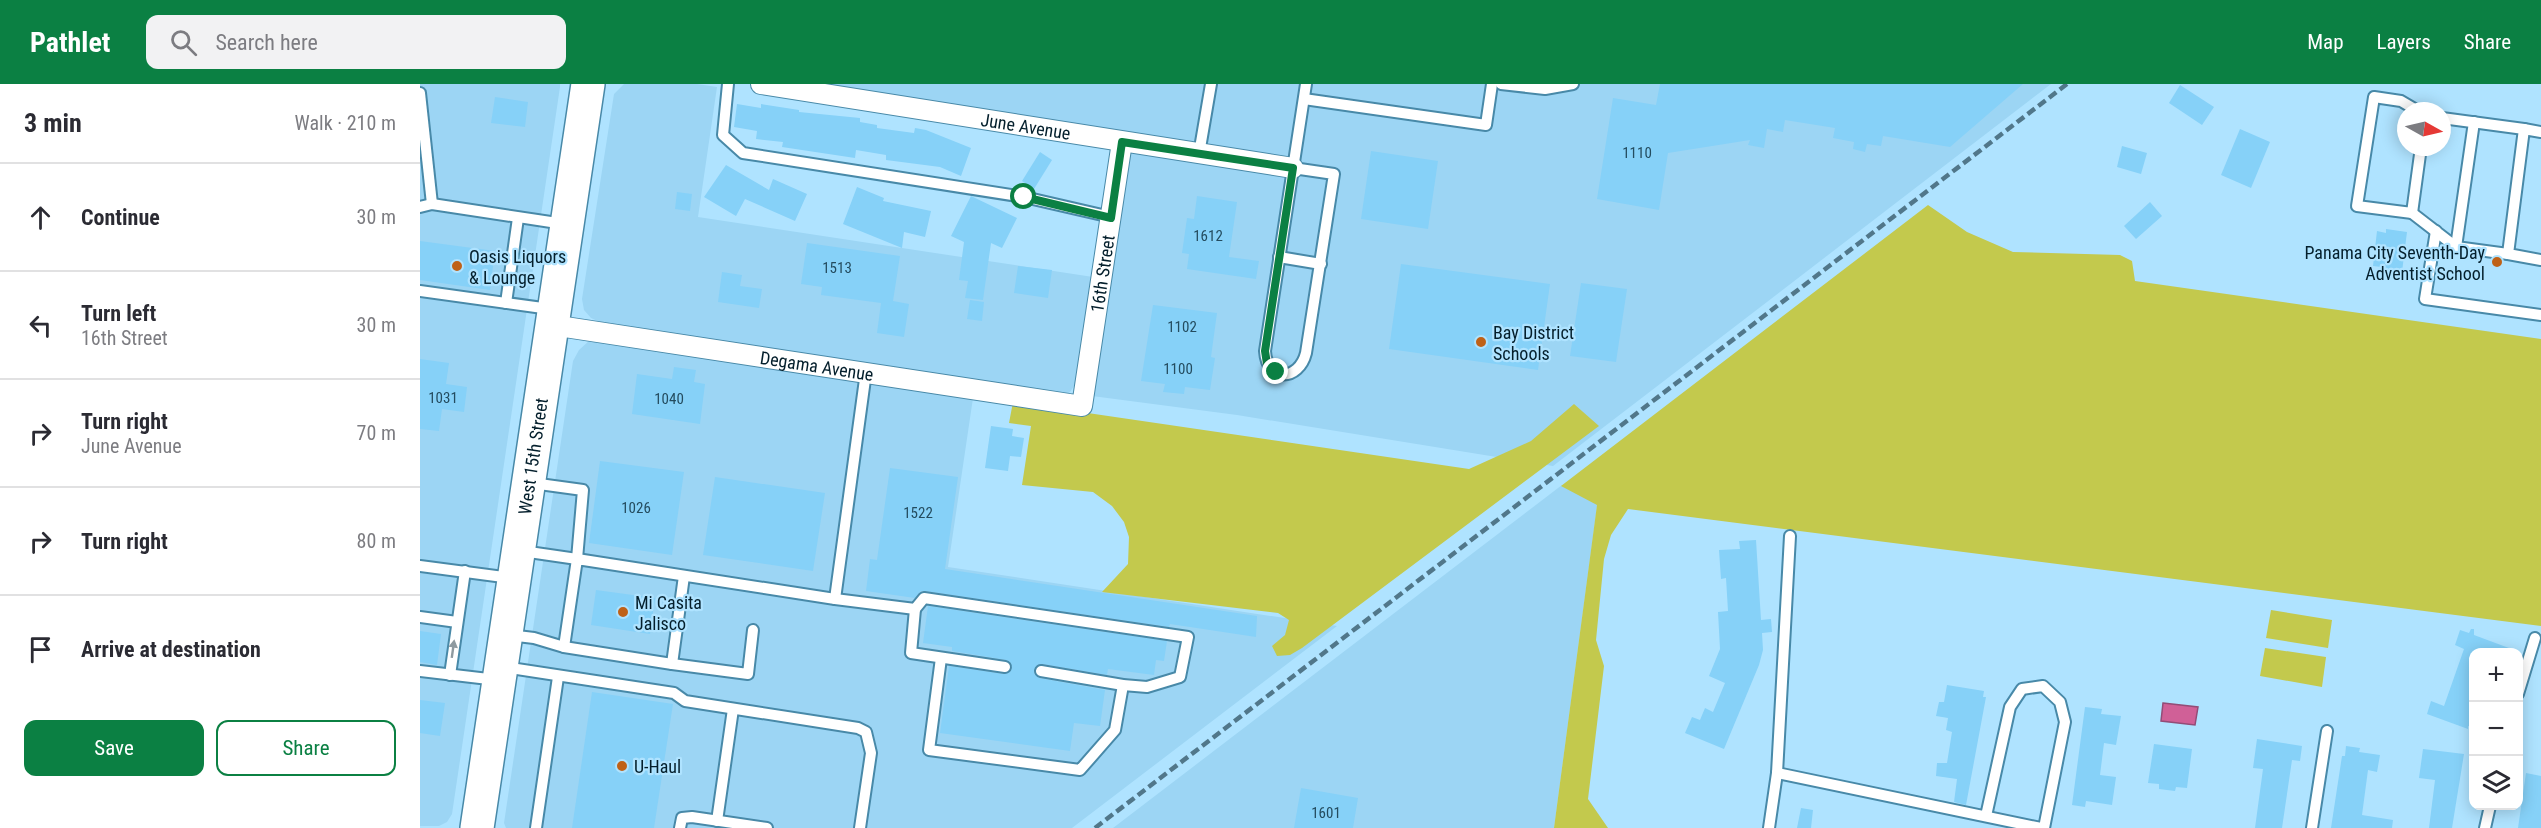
<!DOCTYPE html>
<meta charset="utf-8">
<style>
:root{--surface:#fff;--page:#f2f2f3;--text:#2b2b33;--muted:#7c7c81;--line:#e1e1e2;--accent:#0b8043}
body{margin:0;font-family:"Roboto Condensed",sans-serif;background:var(--page);color:var(--text)}
.controls{position:absolute;right:18px;bottom:18px;display:grid;overflow:hidden;border-radius:12px;box-shadow:0 3px 15px #0003}
.controls button{width:54px;height:54px;display:grid;place-items:center;padding:0;border:0;border-bottom:2px solid var(--line);background:var(--surface);color:var(--text);font:30px sans-serif}
.compass{position:absolute;left:1977px;top:18px;width:54px;height:54px;border-radius:50%;background:var(--surface);box-shadow:0 3px 15px #0003;rotate:98deg}
.stop{position:absolute;width:18px;height:18px;margin:-14px;border:4px solid #0b8043;border-radius:50%;background:#fff}
.stop.end{background:#0b8043;border-color:#fff;box-shadow:0 2px 6px #0008}
.list{margin:0;padding:0;list-style:none}
h2{display:flex;justify-content:space-between;align-items:center;height:78px;margin:0;padding:0 24px;font-size:26px}
h2 small{font-size:20px;font-weight:400;color:var(--muted)}
.list li{display:grid;grid-template-columns:39px 1fr auto;gap:18px;align-items:center;box-sizing:border-box;height:108px;padding:0 24px;border-top:2px solid var(--line)}
.list b{display:block;font-size:22px;white-space:nowrap}
.list p{margin:0;font-size:20px;white-space:nowrap;color:var(--muted)}
.list em{font-size:20px;font-style:normal;color:var(--muted)}
.actions{display:flex;gap:12px;padding:18px 24px}
.actions a{flex:1;padding:14px 0;border:2px solid var(--accent);border-radius:12px;text-align:center;font-size:21px;color:var(--accent)}
.actions .main{background:var(--accent);color:#fff}
.icon{flex:none;width:33px;height:33px;fill:none;stroke:currentColor;stroke-width:2;stroke-linecap:round;stroke-linejoin:round}
.map{position:relative;flex:none;width:2121px;height:744px;overflow:hidden}
header{display:flex;align-items:center;gap:36px;box-sizing:border-box;height:84px;padding:0 30px;background:var(--accent);color:#fff}
header strong{font-size:28px}
nav{display:flex;gap:33px;margin-inline-start:auto;font-size:21px}
.search{width:420px;height:54px;background:var(--page);display:flex;align-items:center;gap:15px;box-sizing:border-box;padding:0 21px;border-radius:12px;color:var(--muted);font-size:22px}
main{display:flex}
aside{flex:1;background:var(--surface)}
.map>svg:first-child{display:block}
.built{fill:#9cd5f4}
.green{fill:#c3c94d}
.water{fill:#d06097;stroke:#934c77;stroke-width:1.5}
.building{fill:#86d1f8}
.lines{fill:none;stroke-linecap:round;stroke-linejoin:round}
.service-casing{stroke:#4889a8;stroke-width:14}
.minor-casing{stroke:#4889a8;stroke-width:22}
.trunk-casing{stroke:#4889a8;stroke-width:36}
.service{stroke:#fff;stroke-width:10}
.minor{stroke:#fff;stroke-width:20}
.trunk{stroke:#fff;stroke-width:33}
.rail{stroke:#51778a;stroke-width:4.5;stroke-dasharray:9 4.5;stroke-linecap:butt}
.oneway{fill:#8e9aa0}
.route{stroke:#0b8043;stroke-width:8}
.poi-dot{fill:#bf6117;stroke:#afe3ff;stroke-width:2}
.labels{text-anchor:middle;dominant-baseline:central;stroke-width:4.5;stroke-linejoin:round;paint-order:stroke}
.number-label{font-size:15px;fill:#244c5f}
.street-label{font-size:18px;fill:#041f2c;stroke:#afe3ff}
.poi-label{font-size:18px;fill:#041f2c;stroke:#afe3ff;text-anchor:start}
</style>
<header>
<strong>Pathlet</strong>
<div class="search"><svg class="icon" aria-label="search" viewBox="0 0 24 24"><circle cx="10" cy="10" r="6"/><path d="M15 15l6 6"/></svg>Search here</div>
<nav><a>Map</a><a>Layers</a><a>Share</a></nav>
</header>
<main>
<aside>
<h2>3 min<small>Walk · 210 m</small></h2>
<ul class="list">
<li><svg class="icon" aria-label="ahead" viewBox="0 0 24 24"><path d="M12 20V5M6 11l6-6 6 6"/></svg><div><b>Continue</b></div><em>30 m</em></li>
<li><svg class="icon" aria-label="left" viewBox="0 0 24 24"><path d="M17 20v-9H6M10 6l-5 5 5 5"/></svg><div><b>Turn left</b><p>16th Street</p></div><em>30 m</em></li>
<li><svg class="icon" aria-label="right" viewBox="0 0 24 24"><path d="M7 20v-9h11M14 6l5 5-5 5"/></svg><div><b>Turn right</b><p>June Avenue</p></div><em>70 m</em></li>
<li><svg class="icon" aria-label="right" viewBox="0 0 24 24"><path d="M7 20v-9h11M14 6l5 5-5 5"/></svg><div><b>Turn right</b></div><em>80 m</em></li>
<li><svg class="icon" aria-label="arrive" viewBox="0 0 24 24"><path d="M6 21V4h12l-3 4 3 4H6"/></svg><div><b>Arrive at destination</b></div></li>
</ul>
<div class="actions"><a class="main">Save</a><a>Share</a></div>
</aside>
<div class="map">
<svg width="2121" height="744" viewBox="0 0 2121 744">
<rect width="100%" height="100%" fill="#afe3ff"/>
<!-- built -->
<g class="built">
<path d="M0 0H140V3L32 730 27 738 19 742H0Z"/>
<path d="M204 0H277L297 3 278 133 673 193 656 299 650 308 646 311 182 239 171 234 164 226 162 215 194 10Z"/>
<path d="M398 0H1631L1133 382 817 331 672 312 711 69 853 90 856 71Z"/>
<path d="M170 256 553 314 528 483 917 542 652 744H86L84 739 153 277 159 266Z"/>
<path d="M1142 401 1179 407 1134 744H693Z"/>
</g>
<!-- green -->
<g class="green">
<path d="M1508 121 1547 148 1593 168 1700 171 1712 177 1715 197 2121 255V542L1208 425 1191 451 1184 475 1176 556 1184 582 1168 715 1188 744H1134L1177 421 1141 402Z"/>
<path d="M593 318 1049 385 1111 357 1154 320 1179 342 882 564 870 571 857 572 852 562 865 551 869 536 858 529 682 508 708 480 709 453 704 438 692 422 673 408 602 401 611 342 589 339Z"/>
<path d="M1851 526 1912 536 1908 564 1846 554Z"/>
<path d="M1845 564 1906 573 1902 603 1840 592Z"/>
</g>
<!-- water -->
<path class="water" d="M1743 619 1778 623 1775 641 1741 637Z"/>
<!-- building -->
<g class="building">
<path d="M1240 0H1603L1530 63 1463 52 1461 62 1447 60 1445 68 1433 65 1434 58 1413 54 1415 44 1365 36 1363 48 1347 45 1344 64 1328 61 1330 56 1248 69 1239 126 1177 115 1193 14 1236 21Z"/>
<path d="M1760 1 1794 23 1782 41 1749 19Z"/>
<path d="M75 13 108 18 105 43 71 39Z"/>
<path d="M317 20 341 24V20L379 26V28L440 34V38L457 41V44L494 49 495 44 506 46 551 64 541 92 520 83 466 76V71L436 66 435 74 362 63 363 58 336 55 337 47 314 43Z"/>
<path d="M1820 45 1850 58 1831 104 1801 91Z"/>
<path d="M1702 62 1727 69 1721 90 1697 83Z"/>
<path d="M951 67 1018 77 1008 145 941 135Z"/>
<path d="M620 68 632 76 614 105 602 97Z"/>
<path d="M306 81 349 106 353 95 387 110 375 137 325 115 316 132 284 113Z"/>
<path d="M437 103 464 114 463 117 511 127 505 153 484 148 482 164 423 140Z"/>
<path d="M257 108 272 110 270 127 255 125Z"/>
<path d="M551 112 597 134 582 164 571 159 563 216 545 214 548 197 539 196 544 158 531 152Z"/>
<path d="M777 112 817 118 809 173 839 177 836 195 767 185 769 170 762 169 767 134 774 135Z"/>
<path d="M1730 118 1742 132 1716 155 1704 142Z"/>
<path d="M1966 145 1987 148 1982 188 1961 185V183L1953 182 1957 147 1966 149Z"/>
<path d="M0 157 75 167 70 206 0 196Z"/>
<path d="M387 159 480 172 473 217 489 220 484 253 457 249 461 219 401 211 402 203 381 200Z"/>
<path d="M981 180 1130 200 1118 286 969 265Z"/>
<path d="M598 182 632 186 628 214 594 209Z"/>
<path d="M302 188 322 191 320 202 342 205 339 224 298 218Z"/>
<path d="M1161 199 1207 205 1196 278 1150 272Z"/>
<path d="M550 216 564 218 562 237 547 235Z"/>
<path d="M733 221 797 229 791 273 795 274 790 306 765 303 764 310 743 308 745 300 721 297Z"/>
<path d="M0 275 29 279 26 300 47 303 44 328 22 325 19 347 0 345Z"/>
<path d="M254 283 276 286 274 298 285 300 280 340 212 330 217 290 252 295Z"/>
<path d="M571 342 593 345 592 352 604 354 601 373 590 372 588 387 565 384Z"/>
<path d="M180 377 264 388 252 471 169 459Z"/>
<path d="M470 384 538 393 525 485 837 532 836 553 750 540 749 543 505 507H501L495 514 446 507 450 475 457 476Z"/>
<path d="M295 393 405 409 393 487 283 471Z"/>
<path d="M1336 456 1341 536 1351 535 1352 548 1342 549 1343 566 1339 581 1304 665 1265 649 1272 633 1280 636 1285 624 1293 628 1305 599 1289 592 1300 565 1298 528 1308 527 1306 494 1301 495 1299 466 1320 465 1319 457Z"/>
<path d="M176 506 235 514 230 550 171 541Z"/>
<path d="M508 522 747 557 744 577 736 576 734 591 688 585 687 591 622 580 616 582 614 589 619 594 685 606 680 642 654 639 650 667 520 649 529 582 584 590 590 588 592 584 590 578 586 576 532 567V563L503 559Z"/>
<path d="M2051 545H2054V551L2097 567V568H2054V644L2048 642V645L2007 630 2011 617 2024 622 2044 565 2035 561 2040 546 2049 549Z"/>
<path d="M0 547 21 550 17 581 0 578Z"/>
<path d="M1527 601 1564 607 1563 613H1566L1546 721 1534 718 1537 695 1516 692 1517 679H1527L1532 648 1526 646 1528 634 1516 632 1519 618H1524Z"/>
<path d="M172 608 253 620 234 744H152Z"/>
<path d="M0 616 25 619 20 652 0 649Z"/>
<path d="M1665 623 1682 625 1681 630 1701 632 1696 661 1684 659 1680 691 1696 693 1692 721 1666 717 1665 723 1652 721Z"/>
<path d="M1837 655 1882 662 1880 677 1872 676 1862 744H1835L1843 685 1833 684Z"/>
<path d="M1734 660 1772 665 1767 704 1756 703 1755 707 1739 705V700L1728 699Z"/>
<path d="M1926 662 1940 664 1939 668 1960 671 1957 688 1948 686 1942 731 1973 736 1972 744H1911L1922 672H1925Z"/>
<path d="M2003 665 2044 670 2032 744H2009L2015 696 1999 694Z"/>
<path d="M2106 689 2121 692V744H2098Z"/>
<path d="M881 704 938 714 933 744H874Z"/>
<path d="M1381 724 1393 726 1391 744H1377Z"/>
</g>
<g class="lines">
<defs>
<g id="service">
<path d="M308 0 303 51 323 69 604 113 691 133"/>
<path d="M1081 0 1125 5 1153 0"/>
<path d="M0 9 12 120"/>
<path d="M884 15 1066 41 1072 0"/>
<path d="M1998 27 1981 17 1954 13 1937 122 1992 129 2001 63"/>
<path d="M2022 34 2104 45"/>
<path d="M2054 38 2036 163 2088 170"/>
<path d="M2121 48 2104 45 2088 170 2121 176"/>
<path d="M779 70 791 0"/>
<path d="M873 84 914 90 886 269C879 297 847 299 845 267L886 0"/>
<path d="M0 123 12 120 144 140"/>
<path d="M1992 129 2036 163"/>
<path d="M2016 147 2005 215 2121 231"/>
<path d="M859 173 901 180"/>
<path d="M0 207 130 225"/>
<path d="M86 219 98 134"/>
<path d="M102 467 157 475 163 406 112 399"/>
<path d="M0 482 91 494"/>
<path d="M415 515 495 525 504 514 768 553 760 593 727 603 703 601 621 587"/>
<path d="M495 525 491 569 585 583"/>
<path d="M0 533 37 538"/>
<path d="M89 551 114 554 144 563 157 475 415 515 446 288"/>
<path d="M144 563 252 580 264 492"/>
<path d="M521 574 509 666 660 686 695 646 703 601"/>
<path d="M252 580 328 590 333 546"/>
<path d="M84 583 254 609 265 617 438 644 446 648 451 669 440 744"/>
<path d="M0 587 77 596"/>
<path d="M30 591 45 487"/>
<path d="M2098 610 2115 554"/>
<path d="M1357 689 1621 744"/>
<path d="M1566 732 1590 623 1602 605 1623 602 1640 618 1645 638 1624 744"/>
<path d="M297 737 313 625"/>
<path d="M116 744 138 593"/>
<path d="M260 744 262 734 272 733 347 744"/>
<path d="M1349 744 1357 689 1370 452"/>
<path d="M1892 744 1907 647"/>
<path d="M2065 744 2070 722"/>
</g>
<g id="minor">
<path id="s1" d="M341 0 873 84"/>
<path id="s2" d="M132 241 662 322 702 58"/>
</g>
<g id="trunk">
<path id="s3" d="M57 744 168 0"/>
</g>
</defs>
<!-- service casing -->
<use href="#service" class="service-casing"/>
<!-- minor casing -->
<use href="#minor" class="minor-casing"/>
<!-- trunk casing -->
<use href="#trunk" class="trunk-casing"/>
<!-- service -->
<use href="#service" class="service"/>
<!-- minor -->
<use href="#minor" class="minor"/>
<!-- trunk -->
<use href="#trunk" class="trunk"/>
<!-- rail -->
<path class="rail" d="M675 744 1647 0"/>
</g>
<!-- one-way arrows -->
<defs><path id="oneway-solid" d="M-6-.8H1V-3.2L6.5 0L1 3.2V.8H-6Z" transform="scale(1.5)"/></defs>
<use class="oneway" href="#oneway-solid" transform="translate(33 565) rotate(-82)"/>
<g class="lines">
<!-- route -->
<path class="route" d="M604 113 691 134 702 58 873 84 845 267 847 280 856 288"/>
</g>
<!-- markers -->
<g class="poi-dot">
<circle cx="2077" cy="178" r="6"/>
<circle cx="37" cy="182" r="6"/>
<circle cx="1061" cy="258" r="6"/>
<circle cx="203" cy="528" r="6"/>
<circle cx="202" cy="682" r="6"/>
</g>
<g class="labels">
<!-- number labels -->
<g class="number-label">
<text x="1217" y="69">1110</text>
<text x="788" y="152">1612</text>
<text x="417" y="184">1513</text>
<text x="762" y="243">1102</text>
<text x="758" y="285">1100</text>
<text x="23" y="314">1031</text>
<text x="249" y="315">1040</text>
<text x="216" y="424">1026</text>
<text x="498" y="429">1522</text>
<text x="906" y="729">1601</text>
</g>
<!-- street labels -->
<g class="street-label">
<text stroke="none"><textPath href="#s1" startOffset="268">June Avenue</textPath></text>
<text stroke="none"><textPath href="#s2" startOffset="670">16th Street</textPath></text>
<text stroke="none"><textPath href="#s2" startOffset="268">Degama Avenue</textPath></text>
<text stroke="none"><textPath href="#s3" startOffset="376">West 15th Street</textPath></text>
</g>
<!-- poi labels -->
<g class="poi-label">
<text x="2065" y="168" text-anchor="end">Panama City Seventh-Day<tspan x="2065" dy="21">Adventist School</tspan></text>
<text x="49" y="172">Oasis Liquors<tspan x="49" dy="21">&amp; Lounge</tspan></text>
<text x="1073" y="248">Bay District<tspan x="1073" dy="21">Schools</tspan></text>
<text x="215" y="518">Mi Casita<tspan x="215" dy="21">Jalisco</tspan></text>
<text x="214" y="682">U-Haul</text>
</g>
</g>
</svg>
<div class="controls">
<button>+</button>
<button>−</button>
<button><svg class="icon" aria-label="layers" viewBox="0 0 24 24"><path d="M12 4l9 5-9 5-9-5zM3 14l9 5 9-5"/></svg></button>
</div>
<svg class="compass" viewBox="-18 -18 36 36"><path d="M0-13l5 13h-10z" fill="#e53935"/><path d="M0 13l5-13h-10z" fill="#7c7c81"/></svg>
<div class="stop" style="left:604px;top:113px"></div>
<div class="stop end" style="left:856px;top:288px"></div>
</div>
</main>
